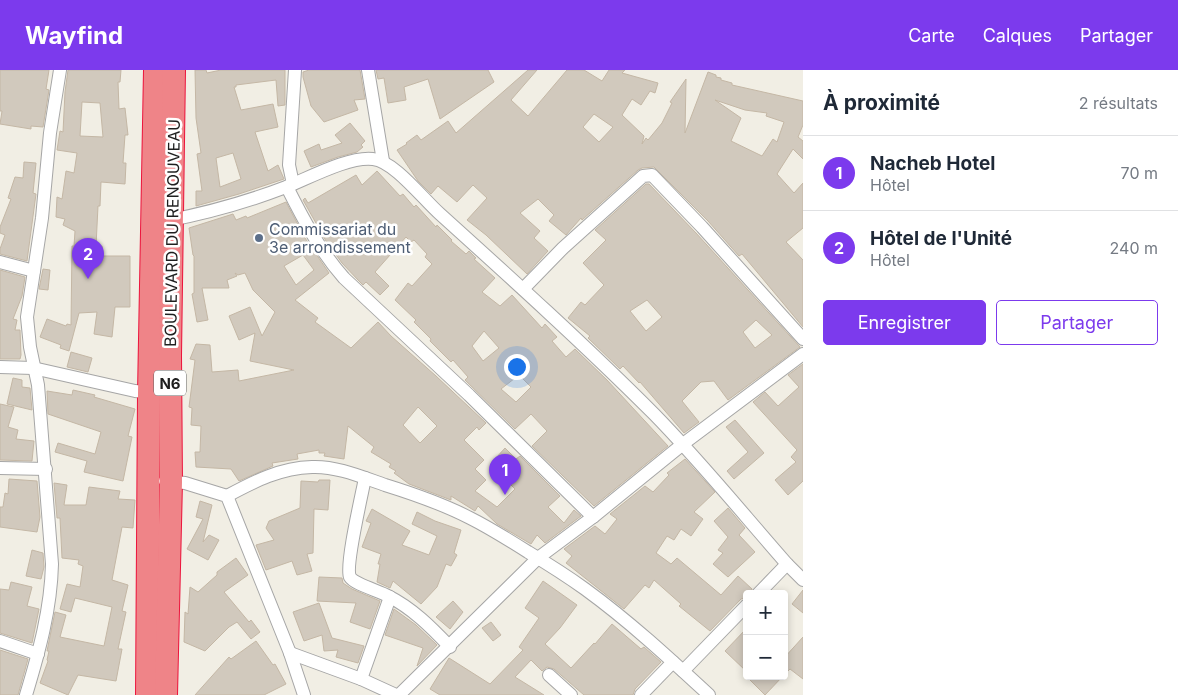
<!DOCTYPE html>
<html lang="fr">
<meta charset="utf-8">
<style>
:root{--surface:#fff;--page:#f6f6f7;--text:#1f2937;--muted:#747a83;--line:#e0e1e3;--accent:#7c3aed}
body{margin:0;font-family:Inter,sans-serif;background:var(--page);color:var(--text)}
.controls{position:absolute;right:15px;bottom:15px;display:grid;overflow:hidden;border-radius:5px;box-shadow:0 2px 8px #0003}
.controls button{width:45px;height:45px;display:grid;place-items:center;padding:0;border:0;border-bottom:1px solid var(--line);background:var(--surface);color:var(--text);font:25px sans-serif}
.you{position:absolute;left:516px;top:296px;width:18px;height:18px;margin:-12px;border:4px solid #fff;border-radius:50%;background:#1a73e8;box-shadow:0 0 0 8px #1a73e833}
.badge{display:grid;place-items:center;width:32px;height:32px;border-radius:50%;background:var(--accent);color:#fff;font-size:16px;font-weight:700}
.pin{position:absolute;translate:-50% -41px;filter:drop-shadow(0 1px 2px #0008)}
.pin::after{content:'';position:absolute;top:26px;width:18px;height:15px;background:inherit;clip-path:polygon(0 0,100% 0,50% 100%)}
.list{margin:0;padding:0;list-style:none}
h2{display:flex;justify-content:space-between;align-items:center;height:65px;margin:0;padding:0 20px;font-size:21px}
h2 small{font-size:16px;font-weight:400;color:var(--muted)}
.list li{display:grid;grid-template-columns:32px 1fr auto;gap:15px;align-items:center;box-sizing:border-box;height:75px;padding:0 20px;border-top:1px solid var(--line)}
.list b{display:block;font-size:19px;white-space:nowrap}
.list p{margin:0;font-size:16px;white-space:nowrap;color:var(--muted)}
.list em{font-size:16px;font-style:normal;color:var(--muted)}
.actions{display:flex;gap:10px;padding:15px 20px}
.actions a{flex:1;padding:11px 0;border:1px solid var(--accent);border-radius:5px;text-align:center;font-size:18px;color:var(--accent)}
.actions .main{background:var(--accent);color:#fff}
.map{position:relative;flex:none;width:803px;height:625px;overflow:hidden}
header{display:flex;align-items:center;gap:30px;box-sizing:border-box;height:70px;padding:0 25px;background:var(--accent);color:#fff}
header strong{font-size:24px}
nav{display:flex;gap:28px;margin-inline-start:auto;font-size:18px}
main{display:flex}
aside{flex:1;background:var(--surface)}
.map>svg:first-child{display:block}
.building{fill:#d1c9bd;stroke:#c4b7a5;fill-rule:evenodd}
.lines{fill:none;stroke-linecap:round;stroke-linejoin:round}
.street-casing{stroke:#a6a6a6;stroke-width:14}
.highway-casing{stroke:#ec143c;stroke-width:24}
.street{stroke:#fff;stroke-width:12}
.highway{stroke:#ef8488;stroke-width:22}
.service-dot{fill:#5c6f8a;stroke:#fff;stroke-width:2}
.labels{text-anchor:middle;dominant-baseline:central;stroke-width:5;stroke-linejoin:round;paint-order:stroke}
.shield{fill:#fff;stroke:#626262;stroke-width:1}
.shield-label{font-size:15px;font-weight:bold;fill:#1f1f1f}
.service-label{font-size:16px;fill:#4e5e75;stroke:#fff;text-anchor:start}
.street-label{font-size:16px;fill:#1f1f1f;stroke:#fff}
</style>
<header>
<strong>Wayfind</strong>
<nav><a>Carte</a><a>Calques</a><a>Partager</a></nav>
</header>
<main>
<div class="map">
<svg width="803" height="625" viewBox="0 0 803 625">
<rect width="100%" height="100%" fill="#f1eee4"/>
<!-- building -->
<g class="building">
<path d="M0 0H49L46 19 49 20 43 57 31 56V59L0 54 2 41H0Z"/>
<path d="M68 0H121L120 12H118L119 39 125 38 128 65H125L123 93H126L125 114 101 112 100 136H98L96 176H102L103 186H130V237H115L112 267 94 264 97 242 79 243 69 281 60 278 61 275 40 267 47 249 66 256 67 254 71 255 72 176H74L75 161 63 155 65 149 56 147 57 127 62 129 66 101 74 103 77 83 57 80 60 61 63 62 65 22ZM82 32 100 33 103 67 80 66Z"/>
<path d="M195 0H206L207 3 221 0H285V35L278 36 276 10 236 15V17H234L241 40 273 34 278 57 255 62 268 101 278 95 284 109 239 124 196 136V121H202L197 84 201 83 196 48ZM233 83 241 109 220 117 216 88Z"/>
<path d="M309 0H360L365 29 354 30 358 40 324 52 311 36 303 7V2Z"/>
<path d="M376 0H488L494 12 440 49 428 9 404 17 406 30 388 33 384 8 378 9Z"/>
<path d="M528 0H537L511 30 528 46 567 0H584L602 11 609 0H625L622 3 658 13 655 23 650 21 641 35 632 29 622 45 644 66 642 74 646 68 648 70 662 53 672 33 670 32 686 9 685 63 708 2 716 5V7L721 8V10L732 13V15L803 31V55L798 67 803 71V89L793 79 777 104 794 123 803 113V158L786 172 803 190V257L742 184 739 186 708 151 654 97 642 98 638 100 582 150 581 148 566 165 549 151 554 145 538 129 520 143 540 161 534 168 548 181 527 204 486 165 467 150 487 128 473 115 457 132 438 116 431 124 418 111 397 80 407 74 406 73 417 65 421 70 448 51 456 63ZM715 30 745 40 767 43 766 46 784 52 777 72 773 69 762 86 731 71 741 48ZM594 44 613 57 599 72 583 57Z"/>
<path d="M350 53 365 71 361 75 363 77 357 82 338 87 311 97 304 81 319 74 321 80 342 73 335 65Z"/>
<path d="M24 92 36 93 33 123 36 124 27 191 0 184V179L5 165 0 163V157L11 129 8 128 15 107 23 108Z"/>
<path d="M377 101 400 126 403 124 414 137 416 135 436 157 437 155 452 170 451 171 466 184 469 181 476 188 474 189 495 208 482 222 500 236 512 225 542 258 545 254 557 267 552 271 566 287 575 279 607 310 668 376 594 436 532 376 547 361 531 344 515 359 465 310 468 307 453 290 451 292 430 271 431 269 414 252 416 250 395 230 408 213 412 216 432 194 425 187 427 184 414 170 411 172 406 167 375 202 389 216 380 225 366 212 363 215 358 210 342 193 326 171 303 130 305 128 308 133 356 105 362 115ZM484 261 499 278 483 291 472 276ZM519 305 531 317 516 332 501 319Z"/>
<path d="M646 114H649L696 163 800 277 728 330 714 311 701 312 682 331 699 352 684 363 640 312 639 313 623 296 620 299 588 268 590 266 568 248 581 232 585 235 604 215 583 193 606 170 595 160ZM647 230 662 247 646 261 630 241ZM756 250 772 265 755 278 743 262Z"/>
<path d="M286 132 305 168 329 203 295 230 318 248 315 252 351 278 378 252 391 266 436 306 486 353 479 360 477 357 464 370 484 390 475 399 486 410 475 421 497 437 515 419 500 404 506 399 495 389 505 378 516 389 520 386 560 426 548 437 564 453 574 440 581 446 545 473 537 465 531 474 497 454 478 436 475 441 451 426V430L409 414 394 403 396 401 389 397 391 394 371 382 374 377 348 356 344 389 324 386 325 383H319V380L297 384 298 389 272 393 273 396 239 411 231 399 196 397 195 382H200L201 356 191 355 192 338 189 337 195 290 190 289 196 274 210 275 212 302 238 300 239 311 294 300 250 291 255 263 239 270 229 246 250 237 262 266 275 242 253 220 245 203 238 205 235 203 237 206 227 210 229 218H202L208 250 197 252 192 224 194 223V186L193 185 189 158 233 144 236 150 246 146 247 148ZM303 185 314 200 296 215 284 196ZM418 337 437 356 420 373 403 355Z"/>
<path d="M43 199 50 200 48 220 39 219Z"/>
<path d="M0 200 25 207 22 226 13 249 17 250 15 260H20L21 285 20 289H0Z"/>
<path d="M71 282 92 288 88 302 67 297Z"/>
<path d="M803 294V411L788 425 775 410 796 392 791 387 797 380 753 332 765 322 778 336 799 317 788 305Z"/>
<path d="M13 308 22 310V317L30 318 32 340 7 334Z"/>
<path d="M73 320 95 325 94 327 135 339 128 366 132 367 123 411 84 402 87 391 55 382 58 373 95 384 101 362 48 344 47 321 72 325Z"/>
<path d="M0 334 14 337 8 357 18 360 16 369 34 371 32 391 0 390Z"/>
<path d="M735 350 764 383 734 409 727 401 748 382 726 357Z"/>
<path d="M685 389 715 422 694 442 703 449 691 466 681 459 674 470 667 466 656 483 671 494 677 488 721 525 738 506 752 519 750 524H747V527L741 529 710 561 679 536 681 534 654 510 649 518 645 515 624 539 566 493 572 486 564 479 595 456 605 464 617 449 610 444 645 416 653 422 669 405 667 403Z"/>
<path d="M9 409 37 411 40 447 37 462 0 457V437H3L5 423 8 424Z"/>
<path d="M319 410H330L328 440 314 439 313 483 307 484 312 501 297 505 292 491 266 500 256 475 274 470 266 458 269 451 300 438 301 411 318 412Z"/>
<path d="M54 413 67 415 64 435H86L89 417 120 421 118 429 135 430 133 458 122 457 112 510 128 515 122 541 126 542 118 579H122L116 611 78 605 68 625 40 613 48 591 47 590 49 581H47L55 542 66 545 60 567 104 576 112 537 75 528 71 542 60 539 67 514 80 517 83 496 78 494 79 490 62 488 60 448H57Z"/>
<path d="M200 431 212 435 203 472 209 465 219 470 208 490 187 479 203 449 196 447Z"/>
<path d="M728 438 745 458 739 465 755 482 728 507 713 494 723 483 718 480 728 467 714 451Z"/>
<path d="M372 439 410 461 402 475 429 485 437 466 412 454 417 442 435 451 461 460 454 483 457 485 451 496 446 494 437 517 421 534 393 511 390 518 377 512 380 494H378L381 484 362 477 371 453 366 451Z"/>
<path d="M32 480 43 483 44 497 41 509 26 506Z"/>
<path d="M236 488 248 505 224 522 249 552 251 550 260 562 251 569 237 552 229 557 205 581 184 572 185 542 188 544 190 517 198 522 217 505V502Z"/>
<path d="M319 507 342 508 343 513 352 519 380 531 370 559 350 552 356 533 317 531Z"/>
<path d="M543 511 577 535 560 558 545 574 571 598 594 573 595 574 612 554 641 579 644 577 661 592 635 619 633 625H584L554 599 547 597 542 601 531 590 515 607 544 625H440L430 619 449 588 490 614 523 580 519 577 539 548 525 538Z"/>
<path d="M11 512 32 517 27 536 39 539 32 573 0 563V519L9 520Z"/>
<path d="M803 520V543L792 534Z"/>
<path d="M453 531 463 542 450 559 436 547Z"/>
<path d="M319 533 332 568 364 576 358 593 336 587 338 580 324 581 322 565 304 571 293 542Z"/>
<path d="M394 539 416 555 437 575 417 596 423 578 385 565Z"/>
<path d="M491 552 501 565 493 571 482 558Z"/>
<path d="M747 558V602L725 581Z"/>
<path d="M803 567V609L790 599 784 605V588Z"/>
<path d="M256 571 273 595 275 594 286 614 264 625H195L229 587 231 589Z"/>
<path d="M0 580 28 589 18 625H0Z"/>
<path d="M746 606H783L765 625Z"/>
</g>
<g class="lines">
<defs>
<g id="street">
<path d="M368 0 383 91"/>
<path d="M293 114 289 95 295 0"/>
<path d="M287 117C303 149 320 181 344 208L469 325 593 447"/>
<path d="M166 151C207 143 247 132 286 117 309 108 349 86 373 89 394 91 423 129 440 144 512 209 585 275 654 344 701 392 743 444 787 494L803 510"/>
<path d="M0 192 34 201"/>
<path d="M523 219 563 178 643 106 652 105 702 157 803 269"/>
<path d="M0 297 33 298 135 321 155 323"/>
<path d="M0 398 46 399"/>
<path d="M365 408C362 424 345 496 350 507 354 514 379 521 388 526 412 538 431 557 450 577"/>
<path d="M165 411 185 413 227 426 290 583 304 625"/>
<path d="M227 426C255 411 280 398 312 397 337 396 362 407 385 415 414 424 443 434 470 448 490 458 509 470 528 482 548 494 567 506 585 519 629 551 669 588 709 625"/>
<path d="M758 524 787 494"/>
<path d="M0 571 38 584"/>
<path d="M290 583 361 609 396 625"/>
<path d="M683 601 747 535"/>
<path d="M549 605 571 625"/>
<path d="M361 609 390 527"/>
<path d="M26 625C39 582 51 539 52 494L38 315 30 277 27 247 42 148 50 63 60 0"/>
<path d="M399 625 538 488 593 447 683 374 803 284"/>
<path d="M641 625 673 592"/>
</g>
<g id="highway">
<path d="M147 625 149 323 155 0"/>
<path d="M166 625 171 412 170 286 174 0"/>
</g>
</defs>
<!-- street casing -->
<use href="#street" class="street-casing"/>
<!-- highway casing -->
<use href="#highway" class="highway-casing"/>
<!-- street -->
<use href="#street" class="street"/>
<!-- highway -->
<use href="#highway" class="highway"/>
</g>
<!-- markers -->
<circle class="service-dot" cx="259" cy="168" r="5"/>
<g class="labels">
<!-- shield labels -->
<rect class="shield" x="154" y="300.5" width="32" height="25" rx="4"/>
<g class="shield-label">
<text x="170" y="313">N6</text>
</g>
<!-- service labels -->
<g class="service-label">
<text x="269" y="159">Commissariat du<tspan x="269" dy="18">3e arrondissement</tspan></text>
</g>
<!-- street labels -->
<g class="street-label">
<text transform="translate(172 163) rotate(-89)">BOULEVARD DU RENOUVEAU</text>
</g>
</g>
</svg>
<div class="controls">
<button>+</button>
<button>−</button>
</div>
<div class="you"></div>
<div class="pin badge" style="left:505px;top:425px">1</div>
<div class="pin badge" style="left:88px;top:209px">2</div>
</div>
<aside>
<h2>À proximité<small>2 résultats</small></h2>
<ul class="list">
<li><span class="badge">1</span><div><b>Nacheb Hotel</b><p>Hôtel</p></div><em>70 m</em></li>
<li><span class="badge">2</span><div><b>Hôtel de l'Unité</b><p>Hôtel</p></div><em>240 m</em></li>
</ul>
<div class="actions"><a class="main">Enregistrer</a><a>Partager</a></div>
</aside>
</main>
